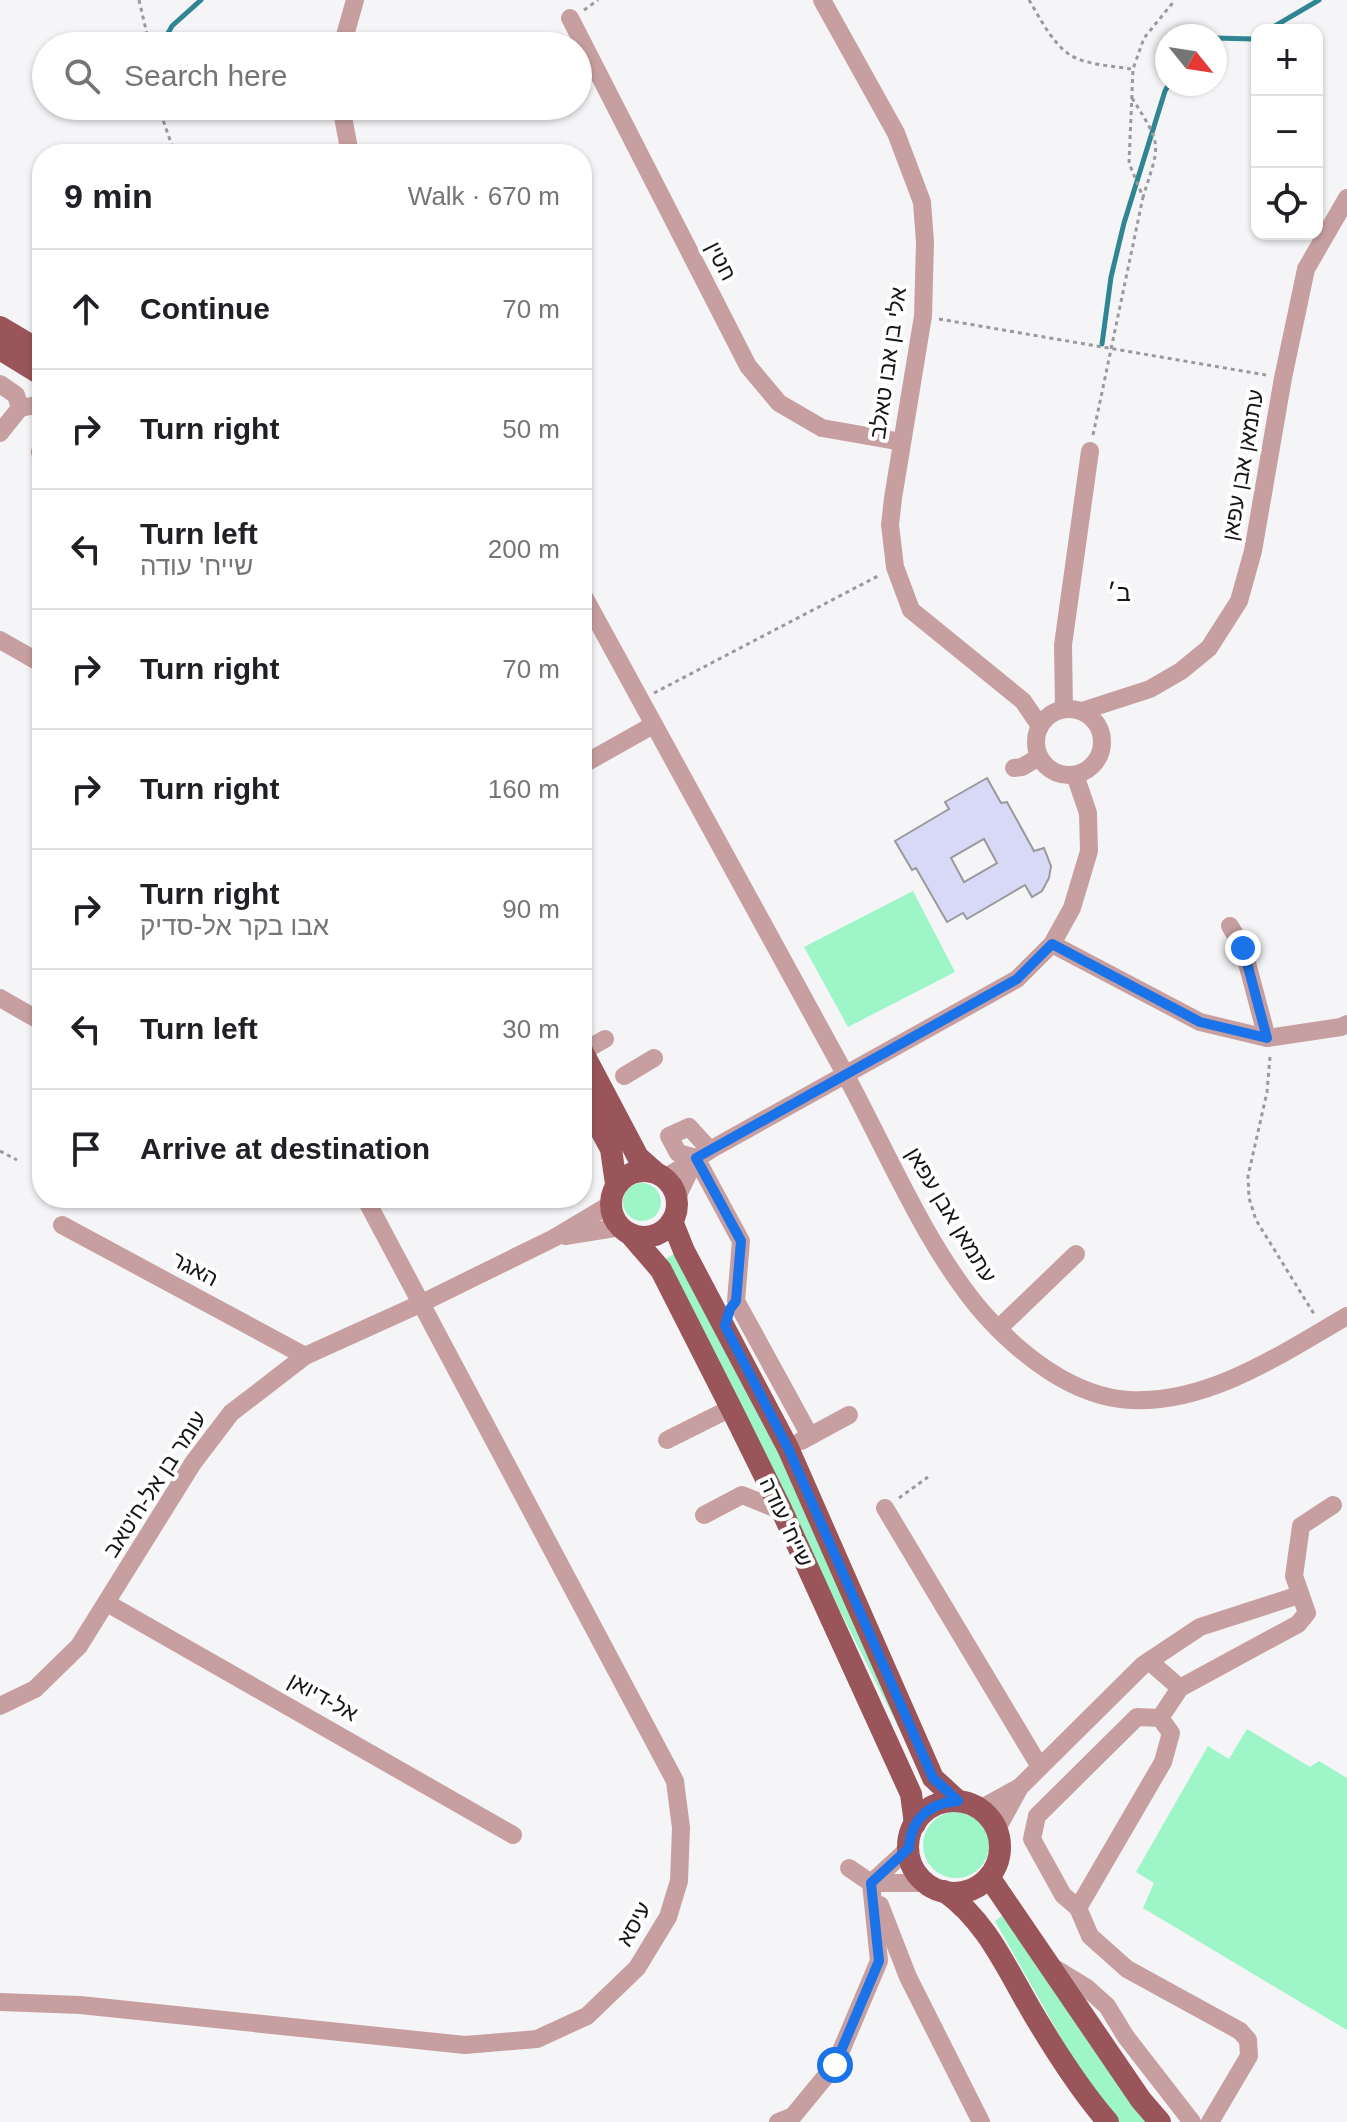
<!DOCTYPE html>
<meta charset="utf-8">
<style>
:root{--surface:#fff;--page:#f6f6f6;--text:#202124;--muted:#757577;--line:#e0e0e0}
body{margin:0;font-family:Helvetica,Heebo,sans-serif;background:var(--page);color:var(--text)}
.controls{position:absolute;right:24px;top:24px;display:grid;overflow:hidden;border-radius:16px;box-shadow:0 2px 6px #0004}
.controls button{width:72px;height:72px;display:grid;place-items:center;padding:0;border:0;border-bottom:2px solid var(--line);background:var(--surface);color:var(--text);font:40px sans-serif}
.compass{position:absolute;left:1155px;top:24px;width:72px;height:72px;border-radius:50%;background:var(--surface);box-shadow:0 2px 6px #0004;rotate:120deg}
.stop{position:absolute;width:24px;height:24px;margin:-18px;border:6px solid #1a73e8;border-radius:50%;background:#fff}
.stop.end{background:#1a73e8;border-color:#fff;box-shadow:0 2px 8px #0008}
.list{margin:0;padding:0;list-style:none}
h2{display:flex;justify-content:space-between;align-items:center;height:104px;margin:0;padding:0 32px;font-size:34px}
h2 small{font-size:26px;font-weight:400;color:var(--muted)}
.list li{display:grid;grid-template-columns:52px 1fr auto;gap:24px;align-items:center;box-sizing:border-box;height:120px;padding:0 32px;border-top:2px solid var(--line)}
.list b{display:block;font-size:30px;white-space:nowrap}
.list p{margin:0;font-size:26px;white-space:nowrap;color:var(--muted)}
.list em{font-size:26px;font-style:normal;color:var(--muted)}
.icon{flex:none;width:44px;height:44px;fill:none;stroke:currentColor;stroke-width:2;stroke-linecap:round;stroke-linejoin:round}
.map{position:relative;flex:none;width:1347px;height:2122px;overflow:hidden}
.search{position:absolute;background:var(--surface);box-shadow:0 2px 6px #0004;left:32px;top:32px;width:560px;height:88px;display:flex;align-items:center;gap:20px;box-sizing:border-box;padding:0 28px;border-radius:44px;color:var(--muted);font-size:30px}
.panel{position:absolute;background:var(--surface);box-shadow:0 2px 6px #0004;left:32px;top:144px;width:560px;height:1064px;border-radius:32px}
.map>svg:first-child{display:block}
.green{fill:#9df5c8}
.lines{fill:none;stroke-linecap:round;stroke-linejoin:round}
.stream{stroke:#308592;stroke-width:5}
.building{fill:#d8d8f7;stroke:#99999c;stroke-width:2;fill-rule:evenodd}
.path{stroke:#9a9a9c;stroke-width:3;stroke-dasharray:4 4;stroke-linecap:butt}
.minor{stroke:#c79fa1;stroke-width:18}
.major{stroke:#9a555b;stroke-width:22}
.route{stroke:#1a73e8;stroke-width:10}
.labels{text-anchor:middle;dominant-baseline:central;stroke-width:8;stroke-linejoin:round;paint-order:stroke}
.street-label{font-size:22px;fill:#161617;stroke:#fff}
.neighbourhood-label{font-size:24px;fill:#161617;stroke:#fff}
</style>
<div class="map">
<svg width="1347" height="2122" viewBox="0 0 1347 2122">
<rect width="100%" height="100%" fill="#f5f5f8"/>
<!-- green -->
<g class="green">
<path d="M913 891 955 972 848 1027 804 947Z"/>
<circle cx="642" cy="1202" r="19"/>
<path d="M677 1252 947 1783 931 1792 664 1260Z"/>
<path d="M1247 1729 1310 1767 1319 1761 1347 1778V2030L1143 1908 1154 1883 1136 1872 1208 1746 1229 1759Z"/>
<circle cx="956" cy="1845" r="33"/>
<path d="M1010 1910 1151 2122H1118L1090 2089 995 1921Z"/>
</g>
<g class="lines">
<!-- stream -->
<g class="stream">
<path d="M1268 30 1319 0"/>
<path d="M1215 38 1253 39 1257 36"/>
<path d="M161 46 172 26 201 0"/>
<path d="M1102 344 1111 277 1124 223 1165 91 1169 84"/>
</g>
</g>
<!-- building -->
<path class="building" d="M987 778 1001 803 1007 802 1034 851 1044 848 1051 866 1049 878 1042 891 1032 897 1025 885 967 919 963 913 947 922 916 868 912 870 895 841 949 809 945 802ZM984 839 997 863 964 882 951 858Z"/>
<g class="lines">
<!-- path -->
<g class="path">
<path d="M139 0 147 34 146 46"/>
<path d="M1029 0C1040 18 1052 43 1070 55 1087 65 1113 66 1131 69"/>
<path d="M584 10 598 0"/>
<path d="M1132 98C1163 147 1160 143 1143 197"/>
<path d="M158 106 175 154"/>
<path d="M939 319 1266 375"/>
<path d="M1093 435 1143 197 1129 163 1133 69 1144 38 1175 0"/>
<path d="M654 693 878 576"/>
<path d="M1270 1057 1267 1092 1248 1176 1249 1198 1256 1220 1314 1314"/>
<path d="M0 1151 17 1160"/>
<path d="M899 1498 928 1477"/>
</g>
<!-- minor -->
<g class="minor">
<path d="M822 0 896 133 922 202 925 242 923 316 893 498 890 525 895 567 911 610 1023 701 1040 726"/>
<path d="M570 18 748 366 779 403 822 428 902 442"/>
<path d="M342 46 355 0"/>
<path d="M341 106 350 154"/>
<path d="M0 384 16 395 20 408 0 433"/>
<path d="M20 408 42 404"/>
<path d="M42 450 40 452 42 459"/>
<path d="M582 593C668 753 758 912 844 1072 886 1149 927 1249 984 1314 1021 1355 1073 1397 1130 1400 1209 1404 1281 1354 1347 1316"/>
<path d="M0 640 42 664"/>
<circle cx="1069" cy="742" r="33"/>
<path d="M1064 709 1063 645 1090 451"/>
<path d="M1082 711 1150 689 1181 671 1209 648 1239 601 1253 551 1283 378 1306 269 1347 198"/>
<path d="M582 765 653 725"/>
<path d="M1014 768 1022 767 1039 757"/>
<path d="M1230 926 1243 948 1267 1038"/>
<path d="M1052 944 1200 1022 1267 1038 1341 1027 1347 1024"/>
<path d="M0 998 42 1022"/>
<path d="M582 1052 605 1039"/>
<path d="M624 1076 654 1058"/>
<path d="M710 1150 689 1127 669 1136 678 1153 696 1158 741 1241 736 1301 810 1436"/>
<path d="M665 1178 710 1150 1017 979 1052 944 1072 908 1089 851 1088 813 1075 775"/>
<path d="M676 1199 696 1158"/>
<path d="M62 1225 305 1356"/>
<path d="M565 1236 621 1227"/>
<path d="M998 1329 1076 1254"/>
<path d="M667 1440 731 1408"/>
<path d="M801 1441 849 1415"/>
<path d="M885 1508 1040 1767"/>
<path d="M704 1515 742 1495 782 1511"/>
<path d="M107 1603 513 1835"/>
<path d="M1149 1661 1180 1688"/>
<path d="M0 1706 35 1689 79 1646 193 1463 231 1413 305 1356 422 1303 554 1238 611 1204"/>
<path d="M1160 1718 1180 1688 1298 1624 1307 1613 1294 1576 1301 1526 1333 1505"/>
<path d="M980 1809 1020 1787 1143 1665 1200 1627 1299 1595"/>
<path d="M997 1829 1020 1787"/>
<path d="M849 1868 871 1883H926"/>
<path d="M871 1883 909 1848"/>
<path d="M880 1905 908 1977 981 2122"/>
<path d="M1078 1908 1163 1762 1171 1733 1160 1718 1137 1717 1037 1816 1032 1839 1063 1895 1078 1908 1090 1936 1127 1969 1240 2031 1248 2040 1249 2056 1210 2122"/>
<path d="M1051 1966 1087 1988 1107 2006 1126 2037 1192 2122"/>
<path d="M0 2002 80 2005 465 2045 537 2039 587 2016 637 1968 668 1917 679 1881 681 1828 675 1781 365 1198"/>
<path d="M778 2122 793 2116 835 2065 879 1961 871 1883"/>
</g>
<!-- major -->
<g class="major">
<path d="M0 327 42 352"/>
<path d="M0 349 42 375"/>
<path d="M582 1051 638 1157 656 1173"/>
<path d="M582 1095 611 1149 616 1184"/>
<circle cx="644" cy="1204" r="33"/>
<path d="M672 1221 684 1251 788 1448 933 1778 958 1801"/>
<path d="M630 1234 661 1270 731 1408 782 1511 911 1794 915 1824"/>
<circle cx="954" cy="1847" r="46"/>
<path d="M989 1877 1141 2100 1160 2122"/>
<path d="M944 1891C988 1922 1007 1970 1034 2015 1056 2052 1080 2090 1108 2122"/>
</g>
</g>
<g class="lines">
<!-- route -->
<path class="route" d="M835 2065 879 1961 871 1883 909 1848C911 1819 929 1803 958 1801L933 1778 788 1448 725 1326 730 1309 736 1301 741 1241 696 1158 1017 979 1052 944 1200 1022 1267 1038 1243 948"/>
</g>
<g class="labels">
<!-- street labels -->
<g class="street-label">
<text transform="translate(721 261) rotate(63)">חטין</text>
<text transform="translate(888 363) rotate(-82)">אלי בן אבו טאלב</text>
<text transform="translate(1243 465) rotate(-80)">עתמאן אבן עפאן</text>
<text transform="translate(951 1215) rotate(59)">עתמאן אבן עפאן</text>
<text transform="translate(195 1269) rotate(28)">האגר</text>
<text transform="translate(155 1484) rotate(-57)">עומר בן אל-ח'טאב</text>
<text transform="translate(786 1522) rotate(65)">שייח' עודה</text>
<text transform="translate(323 1697) rotate(29)">אל-דיואן</text>
<text transform="translate(634 1924) rotate(-61)">עיסא</text>
</g>
<!-- neighbourhood labels -->
<g class="neighbourhood-label">
<text x="1119" y="592">ב׳</text>
</g>
</g>
</svg>
<div class="controls">
<button>+</button>
<button>−</button>
<button><svg class="icon" aria-label="locate" viewBox="0 0 24 24"><circle cx="12" cy="12" r="6"/><path d="M12 2v4M12 18v4M2 12h4M18 12h4"/></svg></button>
</div>
<svg class="compass" viewBox="-18 -18 36 36"><path d="M0-13l5 13h-10z" fill="#e53935"/><path d="M0 13l5-13h-10z" fill="#757577"/></svg>
<div class="stop" style="left:835px;top:2065px"></div>
<div class="stop end" style="left:1243px;top:948px"></div>
<div class="search"><svg class="icon" aria-label="search" viewBox="0 0 24 24"><circle cx="10" cy="10" r="6"/><path d="M15 15l6 6"/></svg>Search here</div>
<section class="panel">
<h2>9 min<small>Walk · 670 m</small></h2>
<ul class="list">
<li><svg class="icon" aria-label="ahead" viewBox="0 0 24 24"><path d="M12 20V5M6 11l6-6 6 6"/></svg><div><b>Continue</b></div><em>70 m</em></li>
<li><svg class="icon" aria-label="right" viewBox="0 0 24 24"><path d="M7 20v-9h11M14 6l5 5-5 5"/></svg><div><b>Turn right</b></div><em>50 m</em></li>
<li><svg class="icon" aria-label="left" viewBox="0 0 24 24"><path d="M17 20v-9H6M10 6l-5 5 5 5"/></svg><div><b>Turn left</b><p>שייח' עודה</p></div><em>200 m</em></li>
<li><svg class="icon" aria-label="right" viewBox="0 0 24 24"><path d="M7 20v-9h11M14 6l5 5-5 5"/></svg><div><b>Turn right</b></div><em>70 m</em></li>
<li><svg class="icon" aria-label="right" viewBox="0 0 24 24"><path d="M7 20v-9h11M14 6l5 5-5 5"/></svg><div><b>Turn right</b></div><em>160 m</em></li>
<li><svg class="icon" aria-label="right" viewBox="0 0 24 24"><path d="M7 20v-9h11M14 6l5 5-5 5"/></svg><div><b>Turn right</b><p>אבו בקר אל-סדיק</p></div><em>90 m</em></li>
<li><svg class="icon" aria-label="left" viewBox="0 0 24 24"><path d="M17 20v-9H6M10 6l-5 5 5 5"/></svg><div><b>Turn left</b></div><em>30 m</em></li>
<li><svg class="icon" aria-label="arrive" viewBox="0 0 24 24"><path d="M6 21V4h12l-3 4 3 4H6"/></svg><div><b>Arrive at destination</b></div></li>
</ul>
</section>
</div>
